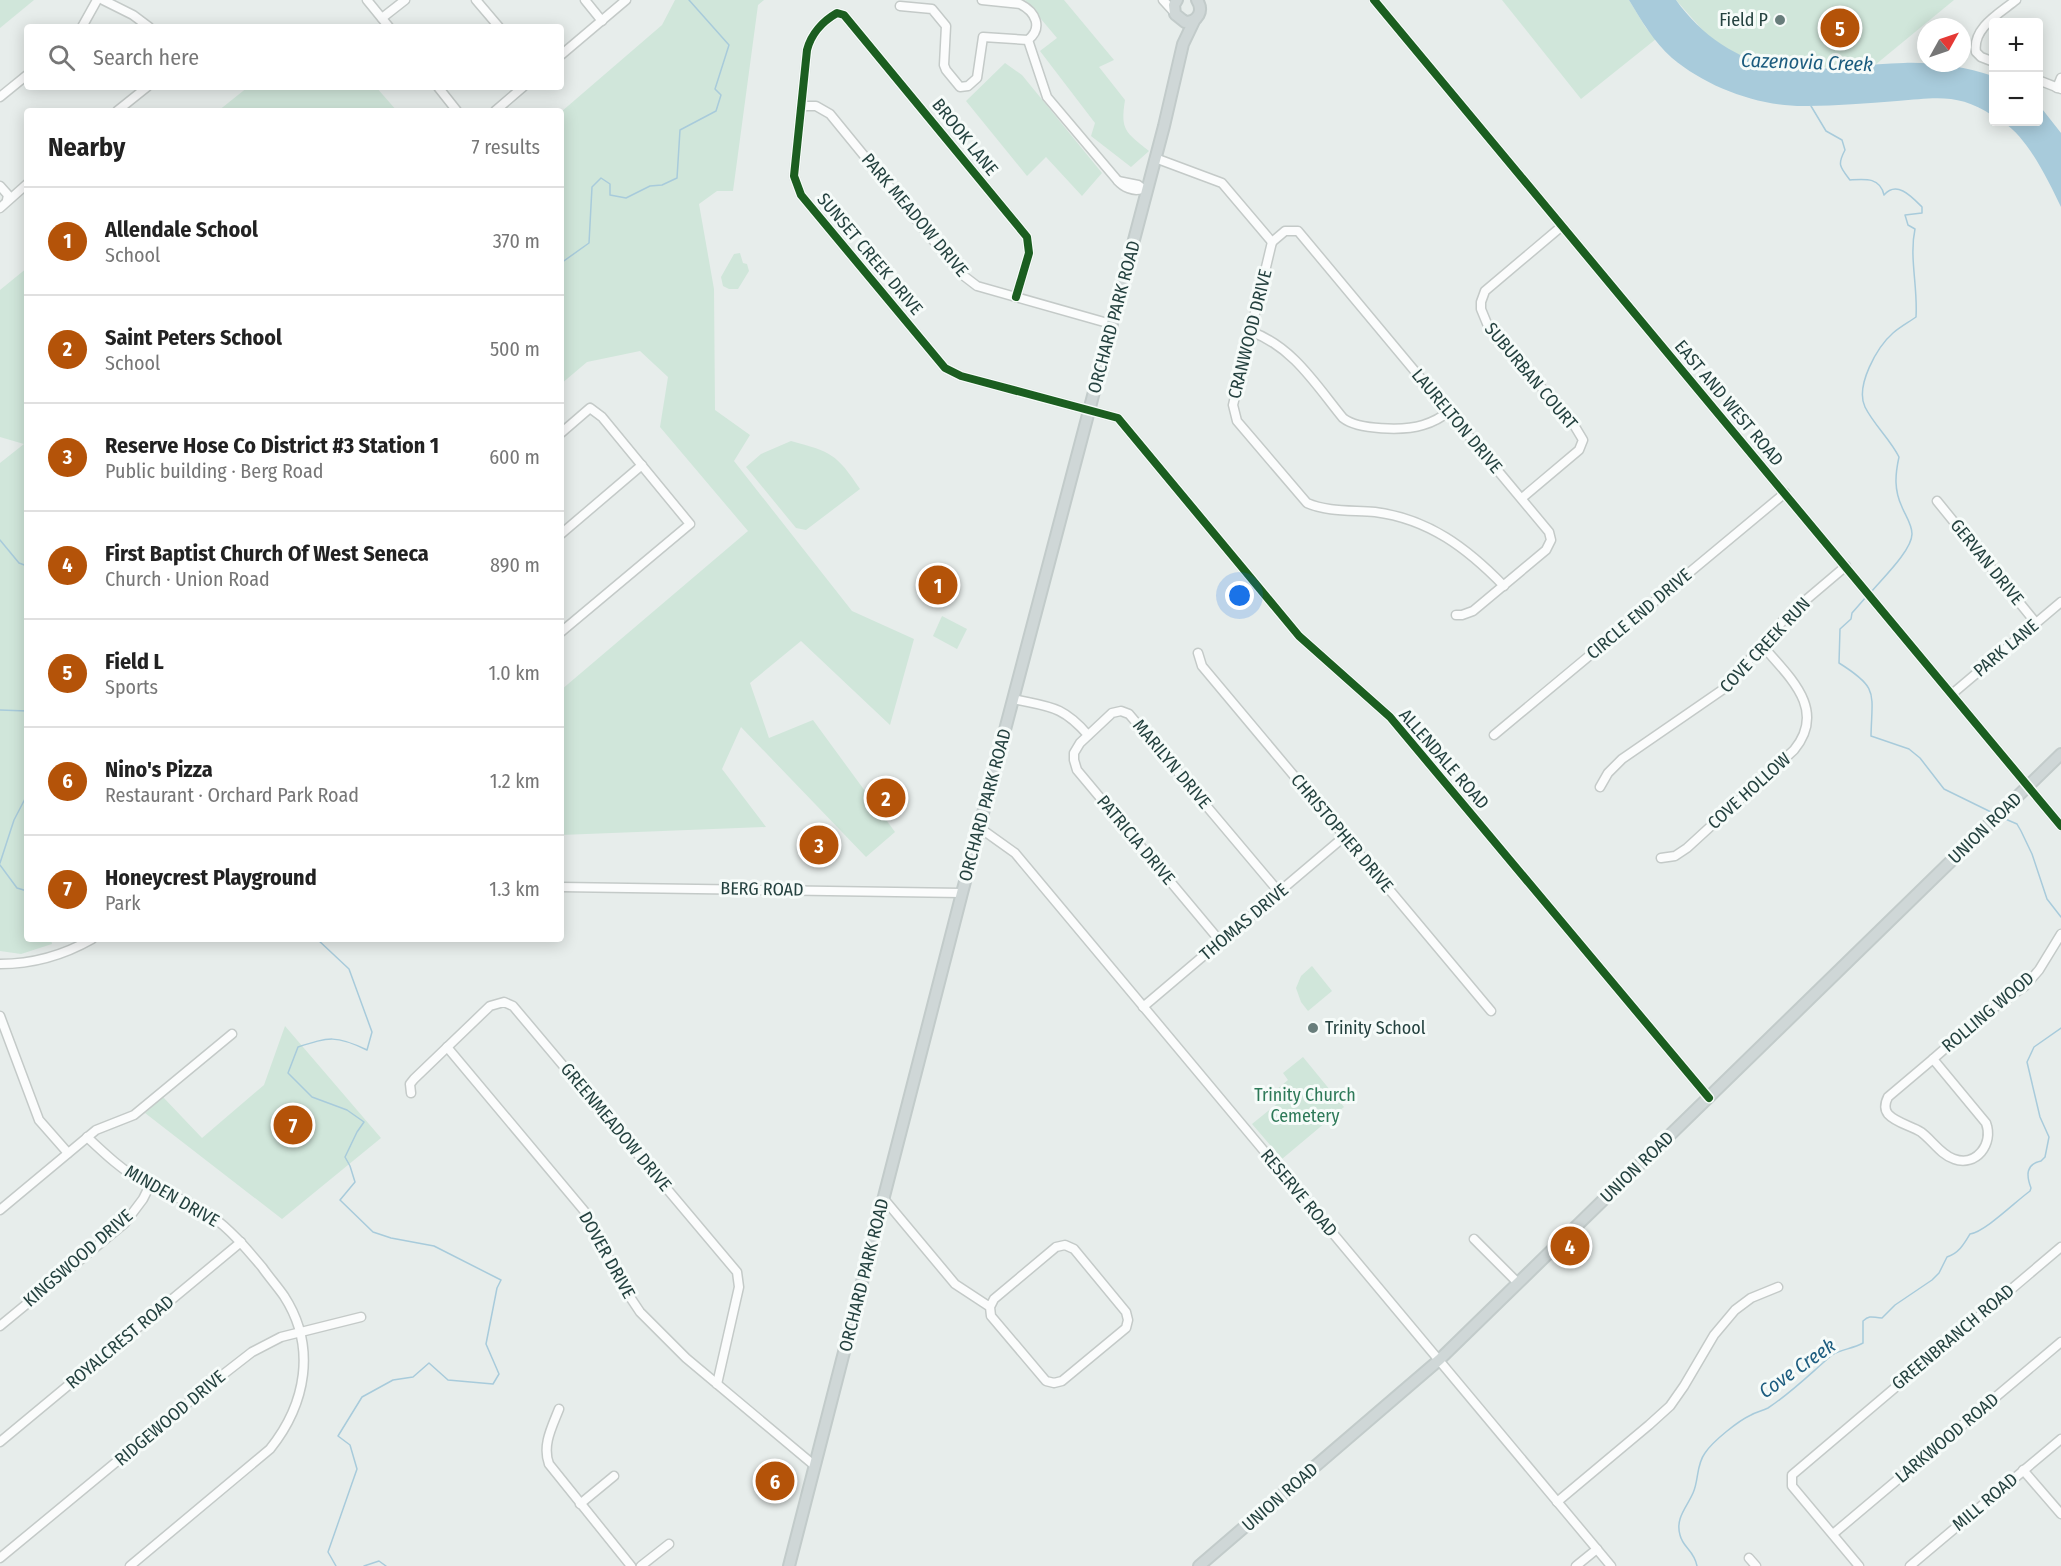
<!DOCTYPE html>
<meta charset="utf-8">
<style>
:root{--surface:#fff;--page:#f6f6f6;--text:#222;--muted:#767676;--line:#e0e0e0;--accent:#b45309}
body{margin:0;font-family:"Fira Sans Condensed",sans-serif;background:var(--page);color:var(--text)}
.controls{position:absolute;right:18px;top:18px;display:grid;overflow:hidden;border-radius:6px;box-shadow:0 3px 15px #0003}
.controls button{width:54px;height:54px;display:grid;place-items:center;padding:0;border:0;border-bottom:2px solid var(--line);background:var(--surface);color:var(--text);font:30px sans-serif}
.compass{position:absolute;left:1917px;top:18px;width:54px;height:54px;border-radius:50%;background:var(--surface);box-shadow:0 3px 15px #0003;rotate:50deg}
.you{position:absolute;left:1240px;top:596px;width:21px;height:21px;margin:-15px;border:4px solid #fff;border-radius:50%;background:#1a73e8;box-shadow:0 0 0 9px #1a73e833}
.badge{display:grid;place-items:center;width:39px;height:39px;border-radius:50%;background:var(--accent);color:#fff;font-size:20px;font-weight:700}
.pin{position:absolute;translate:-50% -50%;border:3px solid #fff;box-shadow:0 2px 6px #0006}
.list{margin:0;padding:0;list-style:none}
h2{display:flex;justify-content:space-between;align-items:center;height:78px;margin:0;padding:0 24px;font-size:26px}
h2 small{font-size:20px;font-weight:400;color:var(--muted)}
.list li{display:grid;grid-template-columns:39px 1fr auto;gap:18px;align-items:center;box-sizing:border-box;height:108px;padding:0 24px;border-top:2px solid var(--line)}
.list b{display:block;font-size:22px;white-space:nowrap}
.list p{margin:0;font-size:20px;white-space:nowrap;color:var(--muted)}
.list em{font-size:20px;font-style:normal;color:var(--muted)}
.icon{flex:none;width:33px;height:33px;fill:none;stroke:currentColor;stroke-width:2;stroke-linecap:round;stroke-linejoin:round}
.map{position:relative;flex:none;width:2061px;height:1566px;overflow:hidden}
.search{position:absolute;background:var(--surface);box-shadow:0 3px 15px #0003;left:24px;top:24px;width:540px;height:66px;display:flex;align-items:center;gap:15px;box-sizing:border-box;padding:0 21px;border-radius:6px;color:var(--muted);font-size:22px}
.panel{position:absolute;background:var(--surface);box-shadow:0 3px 15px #0003;left:24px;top:108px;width:540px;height:834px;border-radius:6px}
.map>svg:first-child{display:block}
.green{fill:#d0e6da}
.water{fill:#a8cbdb}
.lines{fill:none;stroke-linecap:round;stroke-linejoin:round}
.stream{stroke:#a8cbdb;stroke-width:1.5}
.minor-casing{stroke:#c4cac8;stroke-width:11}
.major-casing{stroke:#c2cbca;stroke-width:14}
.minor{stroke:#fbfcfc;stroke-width:8}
.major{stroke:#cfd7d7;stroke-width:10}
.cycleway-casing{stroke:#f6fbf9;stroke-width:11}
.cycleway{stroke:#1b5e20;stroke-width:8}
.poi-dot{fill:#687d7b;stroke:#f6fbf9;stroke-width:2}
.labels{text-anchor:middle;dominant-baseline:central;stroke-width:6;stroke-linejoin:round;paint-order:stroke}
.poi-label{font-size:18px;fill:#24413f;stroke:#f6fbf9;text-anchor:end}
.street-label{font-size:18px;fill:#24413f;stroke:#f6fbf9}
.park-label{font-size:18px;fill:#2d7958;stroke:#f6fbf9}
.water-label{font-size:20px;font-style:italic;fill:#1c5c7f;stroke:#f6fbf9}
</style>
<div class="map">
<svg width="2061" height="1566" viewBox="0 0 2061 1566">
<rect width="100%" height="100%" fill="#e7edeb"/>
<!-- green -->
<g class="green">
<path d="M0 0H34L0 28Z"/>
<path d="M675 0H764L758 5 733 191H717L699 204 714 289 715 410 750 435 734 461 852 611 914 639 890 725 801 641 750 683 769 738 813 720 895 832 866 857 741 727 722 769 766 827 561 835V690L748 531 660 427 668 377 640 351 587 362 561 384V112L662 25Z"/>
<path d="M1025 0H1064L1114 60 1099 67 1125 100C1120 131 1126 132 1149 151L1131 167 1091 136 1095 123 1040 51 1057 38Z"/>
<path d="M1502 0H1629L1646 28 1656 39 1581 99Z"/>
<path d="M1676 0H1954L1875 65 1802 69 1777 67 1754 61 1730 51 1706 34Z"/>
<path d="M1005 63 1022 75 1102 173 1082 196 1046 157 1027 176 966 101Z"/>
<path d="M248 87H376L397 111H218Z"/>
<path d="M740 253 743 263 747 264 749 271 738 289H729L723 286 721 277 734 254Z"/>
<path d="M27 268V939H51L52 944 21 954 0 951V463L24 444 0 437V290Z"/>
<path d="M791 441C831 452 836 453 860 489L806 530 796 528 746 467 761 454Z"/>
<path d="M942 616 967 629 957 649 933 636Z"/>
<path d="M1312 966 1332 991 1308 1011 1301 1002 1296 988 1301 976Z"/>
<path d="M285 1026 381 1138 282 1219 145 1113 163 1097 202 1138 264 1085Z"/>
<path d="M1303 1057 1344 1107 1282 1159 1252 1124 1278 1103 1270 1095 1288 1080 1283 1073Z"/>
</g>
<!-- water -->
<g class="water">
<path d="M1629 0H1676C1705 41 1752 70 1803 69 1837 69 1870 64 1904 63 1934 62 1965 67 1993 76V116C1959 93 1937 98 1897 101 1867 103 1837 106 1807 106 1760 107 1708 88 1672 58 1654 42 1641 20 1629 0Z"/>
<path d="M2039 105 2061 133V207C2048 180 2028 138 2003 122H2038Z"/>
</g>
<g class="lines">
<!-- stream -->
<g class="stream">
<path d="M1811 106 1826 131 1842 140 1845 150C1837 165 1840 167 1850 180 1865 179 1880 177 1884 195 1897 180 1912 197 1922 207V213L1905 215 1908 225 1915 229C1909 257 1918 287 1916 317 1909 322 1900 327 1893 333 1877 347 1855 386 1865 407 1874 425 1890 439 1899 457 1895 475 1894 490 1902 507 1905 515 1912 524 1912 534 1912 550 1882 579 1872 591"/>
<path d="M561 263 589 243 592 187 601 178 610 184V195L626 198 650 186 662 185 677 178 680 130 716 111 721 95 715 89 729 45 689 0"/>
<path d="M0 540 19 563 27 566"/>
<path d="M1866 597 1852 613 1851 619 1840 629 1839 663C1879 688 1872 692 1871 736L1909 749 1920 758 1944 789 1993 813"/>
<path d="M0 710 27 711"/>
<path d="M2003 818 2017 824 2021 831 2032 854 2047 899 2061 917"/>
<path d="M0 863 14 820 27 795"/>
<path d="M0 865 17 888 27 891"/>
<path d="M317 939 349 969 372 1032 367 1050C336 1035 329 1037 298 1047L288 1073 312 1097 347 1110 364 1122 357 1132 345 1157 350 1166 355 1182 340 1200 373 1232 391 1238 434 1246 501 1280 497 1288 486 1344 499 1374 493 1384 448 1380 429 1363 413 1377 393 1380 362 1397 338 1436 350 1445 357 1469 328 1552 336 1566"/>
<path d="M364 1566 379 1561 386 1566"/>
<path d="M1697 1566C1694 1550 1683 1548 1680 1535 1675 1518 1687 1507 1693 1493 1699 1480 1696 1465 1705 1453 1713 1441 1738 1421 1751 1415 1756 1412 1762 1411 1768 1408 1791 1393 1811 1373 1832 1355 1842 1349 1852 1349 1863 1343V1321C1871 1314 1873 1318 1882 1318L1895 1305 1932 1280 1939 1273 1947 1257C1959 1253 1964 1244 1970 1234 1985 1232 2016 1201 2030 1191L2031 1188C2026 1175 2026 1164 2041 1161L2045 1157 2049 1137 2040 1117 2027 1062 2034 1047 2061 1028"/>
</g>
<defs>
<g id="minor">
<path d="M103 0 133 15 149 27"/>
<path d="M367 0 389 27"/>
<path d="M476 0 499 27"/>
<path d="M585 0 602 21"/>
<path d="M1163 0 1174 12"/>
<path d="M1374 0 2061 826"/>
<path d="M900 6 932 9 946 26 944 65 946 70 960 87 968 86 977 78 983 37 1028 40C1043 28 1036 12 1020 4L982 0"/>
<path d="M382 18 405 0"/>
<path d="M82 27 97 0"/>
<path d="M1028 40 1047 97 1118 181"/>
<path d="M561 55 626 0"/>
<path d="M1994 62 1981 57 1976 52C1972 28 2000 13 2016 0"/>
<path d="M2038 80 2061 89"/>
<path d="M438 87 457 111"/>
<path d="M2057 88 2061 78"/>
<path d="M0 97 27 75"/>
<path d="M802 106H816L830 114 960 273 977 286 1111 324"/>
<path d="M117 111 147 87"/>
<path d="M495 111 523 87"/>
<path d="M1155 158 1222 183 1272 242"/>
<path d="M0 186 8 195 7 200"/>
<path d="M1141 189C1134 192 1123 187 1118 181L1138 185 1146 191"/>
<path d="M0 208 27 184"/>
<path d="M1272 242 1285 231H1298L1549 532 1551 540 1546 550 1473 611 1462 615H1456"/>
<path d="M1272 242 1233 405 1237 421 1307 503C1327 512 1353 510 1375 512 1429 519 1467 548 1504 586"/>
<path d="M1016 297 1029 253 1027 237 844 15 837 13C823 21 811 34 807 50L794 176 801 195 945 368 961 376 1118 418 1299 636 1390 717 1709 1098"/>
<path d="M1252 332C1293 347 1316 385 1343 418 1358 430 1404 431 1423 425 1433 422 1441 418 1449 411"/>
<path d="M561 433 590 408 602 417 690 524 561 632"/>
<path d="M1522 498 1579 450 1583 440 1574 425 1488 326 1481 309V302L1485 291 1562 226"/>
<path d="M1937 501 2036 623"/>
<path d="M561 534 642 465"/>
<path d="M1198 653 1202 666 1491 1011"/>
<path d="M1952 694 2061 602"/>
<path d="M1013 699C1049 707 1062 705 1088 735"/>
<path d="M1494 735 1785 493"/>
<path d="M1600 787 1608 773 1622 759 1725 688 1787 616 1846 566"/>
<path d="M980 828 1015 853 1611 1566"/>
<path d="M1661 858 1675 856 1687 848 1794 750C1828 709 1788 676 1762 645"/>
<path d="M561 887 962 893"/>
<path d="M1220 941 1077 770 1074 760V753L1080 743 1112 713 1121 711 1129 714 1279 892"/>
<path d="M0 964C33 964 64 955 92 939"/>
<path d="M1143 1007 1345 836"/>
<path d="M0 1016 39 1120 68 1153"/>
<path d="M447 1047 586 1213 624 1288 640 1312 686 1358 815 1466"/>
<path d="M1933 1059 1986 1123C1994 1144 1976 1167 1954 1159 1941 1155 1932 1140 1921 1132 1912 1126 1896 1123 1888 1114 1884 1109 1885 1103 1888 1097Z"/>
<path d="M1933 1059 1981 1017 2025 986 2039 970 2061 934"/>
<path d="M411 1093 410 1084 414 1079 490 1006 504 1002 513 1006 737 1272 739 1287 717 1384"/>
<path d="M87 1137C105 1154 123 1171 145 1183 167 1194 188 1200 210 1215 230 1229 246 1248 262 1267 269 1277 277 1286 284 1296 317 1347 306 1404 270 1449L130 1566"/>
<path d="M884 1199 955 1284 990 1307 991 1316 1046 1381 1054 1383 1062 1381 1126 1328 1128 1320 1126 1312 1074 1249 1065 1245 1056 1247 994 1299 990 1307"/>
<path d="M0 1210 96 1130 134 1115 232 1034"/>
<path d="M1474 1239 1518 1283"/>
<path d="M0 1326 125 1223 143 1199 150 1185"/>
<path d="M559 1409C552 1427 542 1445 549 1464L631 1566"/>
<path d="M0 1442 241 1242"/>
<path d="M2023 1470 2061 1514"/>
<path d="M1557 1502 1649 1425 1670 1406 1684 1386 1714 1335 1735 1310 1751 1298 1778 1287"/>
<path d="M580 1504 614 1476"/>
<path d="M1833 1534 2061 1342"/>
<path d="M0 1558 207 1387 252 1352 281 1337 361 1317"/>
<path d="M1749 1558 1756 1566"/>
<path d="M641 1566 669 1544"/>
<path d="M1576 1566 1597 1549"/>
<path d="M1859 1566 1792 1486V1475L2061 1247"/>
<path d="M1910 1566 2061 1439"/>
</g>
<g id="major">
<path d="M1177 0 1174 5 1175 14 1185 22C1198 22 1204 11 1197 0"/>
<path d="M789 1566 962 893 1164 126 1183 44 1194 21"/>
<path d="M1199 1566 1439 1360 2061 754"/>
</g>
</defs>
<!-- minor casing -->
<use href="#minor" class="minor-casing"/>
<!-- major casing -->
<use href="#major" class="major-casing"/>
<!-- minor -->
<use href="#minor" class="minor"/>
<!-- major -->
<use href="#major" class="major"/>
<defs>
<g id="cycleway">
<path d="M1374 0 2061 826"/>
<path d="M1016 297 1029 253 1027 237 844 15 837 13C823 21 811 34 807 50L794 176 801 195 945 368 961 376 1118 418 1299 636 1390 717 1709 1098"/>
</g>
</defs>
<!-- cycleway casing -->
<use href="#cycleway" class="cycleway-casing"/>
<!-- cycleway -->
<use href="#cycleway" class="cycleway"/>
</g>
<!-- markers -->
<g class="poi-dot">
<circle cx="1780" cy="20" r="6"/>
<circle cx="1313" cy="1028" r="6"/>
</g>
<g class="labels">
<!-- poi labels -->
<g class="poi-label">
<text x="1768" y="20">Field P</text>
<text x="1325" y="1028" text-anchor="start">Trinity School</text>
</g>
<!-- street labels -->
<g class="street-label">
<text transform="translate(965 137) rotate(51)">BROOK LANE</text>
<text transform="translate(915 215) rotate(50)">PARK MEADOW DRIVE</text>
<text transform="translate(870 254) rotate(50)">SUNSET CREEK DRIVE</text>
<text transform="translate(1114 317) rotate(-75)">ORCHARD PARK ROAD</text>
<text transform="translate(1250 334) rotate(-76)">CRANWOOD DRIVE</text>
<text transform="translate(1531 376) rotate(50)">SUBURBAN COURT</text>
<text transform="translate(1729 403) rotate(50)">EAST AND WEST ROAD</text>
<text transform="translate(1457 421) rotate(50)">LAURELTON DRIVE</text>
<text transform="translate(1987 562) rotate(51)">GERVAN DRIVE</text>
<text transform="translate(1639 614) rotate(-40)">CIRCLE END DRIVE</text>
<text transform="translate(1765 645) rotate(-47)">COVE CREEK RUN</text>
<text transform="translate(2006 648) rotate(-40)">PARK LANE</text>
<text transform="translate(1444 759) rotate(49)">ALLENDALE ROAD</text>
<text transform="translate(1172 764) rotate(50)">MARILYN DRIVE</text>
<text transform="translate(1749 791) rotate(-42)">COVE HOLLOW</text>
<text transform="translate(985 805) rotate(-75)">ORCHARD PARK ROAD</text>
<text transform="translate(1985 828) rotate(-44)">UNION ROAD</text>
<text transform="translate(1342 833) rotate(50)">CHRISTOPHER DRIVE</text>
<text transform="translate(1136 840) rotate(50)">PATRICIA DRIVE</text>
<text transform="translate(762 889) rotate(1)">BERG ROAD</text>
<text transform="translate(1244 922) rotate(-40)">THOMAS DRIVE</text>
<text transform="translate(1988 1012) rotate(-40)">ROLLING WOOD</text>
<text transform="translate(616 1127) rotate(50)">GREENMEADOW DRIVE</text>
<text transform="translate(1637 1167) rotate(-44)">UNION ROAD</text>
<text transform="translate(1299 1193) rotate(50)">RESERVE ROAD</text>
<text transform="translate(172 1196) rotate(30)">MINDEN DRIVE</text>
<text transform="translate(607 1255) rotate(61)">DOVER DRIVE</text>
<text transform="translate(78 1258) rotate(-41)">KINGSWOOD DRIVE</text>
<text transform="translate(864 1275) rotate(-76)">ORCHARD PARK ROAD</text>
<text transform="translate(1953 1337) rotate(-40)">GREENBRANCH ROAD</text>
<text transform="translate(120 1342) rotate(-40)">ROYALCREST ROAD</text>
<text transform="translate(170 1418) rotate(-40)">RIDGEWOOD DRIVE</text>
<text transform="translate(1947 1438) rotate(-40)">LARKWOOD ROAD</text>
<text transform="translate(1280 1497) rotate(-41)">UNION ROAD</text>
<text transform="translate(1985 1502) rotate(-40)">MILL ROAD</text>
</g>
<!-- park labels -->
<g class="park-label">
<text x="1305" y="1095">Trinity Church<tspan x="1305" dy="21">Cemetery</tspan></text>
</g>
<!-- water labels -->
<g class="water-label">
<text transform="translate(1807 62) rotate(2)">Cazenovia Creek</text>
<text transform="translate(1797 1368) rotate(-35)">Cove Creek</text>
</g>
</g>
</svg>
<div class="controls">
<button>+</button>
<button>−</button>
</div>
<svg class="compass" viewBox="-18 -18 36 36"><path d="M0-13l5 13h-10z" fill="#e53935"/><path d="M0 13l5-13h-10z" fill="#767676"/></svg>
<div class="you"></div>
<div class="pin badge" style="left:938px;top:585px">1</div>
<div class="pin badge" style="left:886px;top:798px">2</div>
<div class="pin badge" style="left:819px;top:845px">3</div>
<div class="pin badge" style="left:1570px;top:1246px">4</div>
<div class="pin badge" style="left:1840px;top:28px">5</div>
<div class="pin badge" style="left:775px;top:1481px">6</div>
<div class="pin badge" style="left:293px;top:1125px">7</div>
<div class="search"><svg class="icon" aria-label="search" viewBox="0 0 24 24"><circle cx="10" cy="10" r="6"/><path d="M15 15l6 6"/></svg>Search here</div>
<section class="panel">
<h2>Nearby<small>7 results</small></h2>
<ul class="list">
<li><span class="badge">1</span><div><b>Allendale School</b><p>School</p></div><em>370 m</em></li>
<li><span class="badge">2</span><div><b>Saint Peters School</b><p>School</p></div><em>500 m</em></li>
<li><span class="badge">3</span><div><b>Reserve Hose Co District #3 Station 1</b><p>Public building · Berg Road</p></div><em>600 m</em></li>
<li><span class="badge">4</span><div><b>First Baptist Church Of West Seneca</b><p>Church · Union Road</p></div><em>890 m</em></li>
<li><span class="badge">5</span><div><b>Field L</b><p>Sports</p></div><em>1.0 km</em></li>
<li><span class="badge">6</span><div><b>Nino's Pizza</b><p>Restaurant · Orchard Park Road</p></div><em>1.2 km</em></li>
<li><span class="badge">7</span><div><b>Honeycrest Playground</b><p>Park</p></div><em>1.3 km</em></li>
</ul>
</section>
</div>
